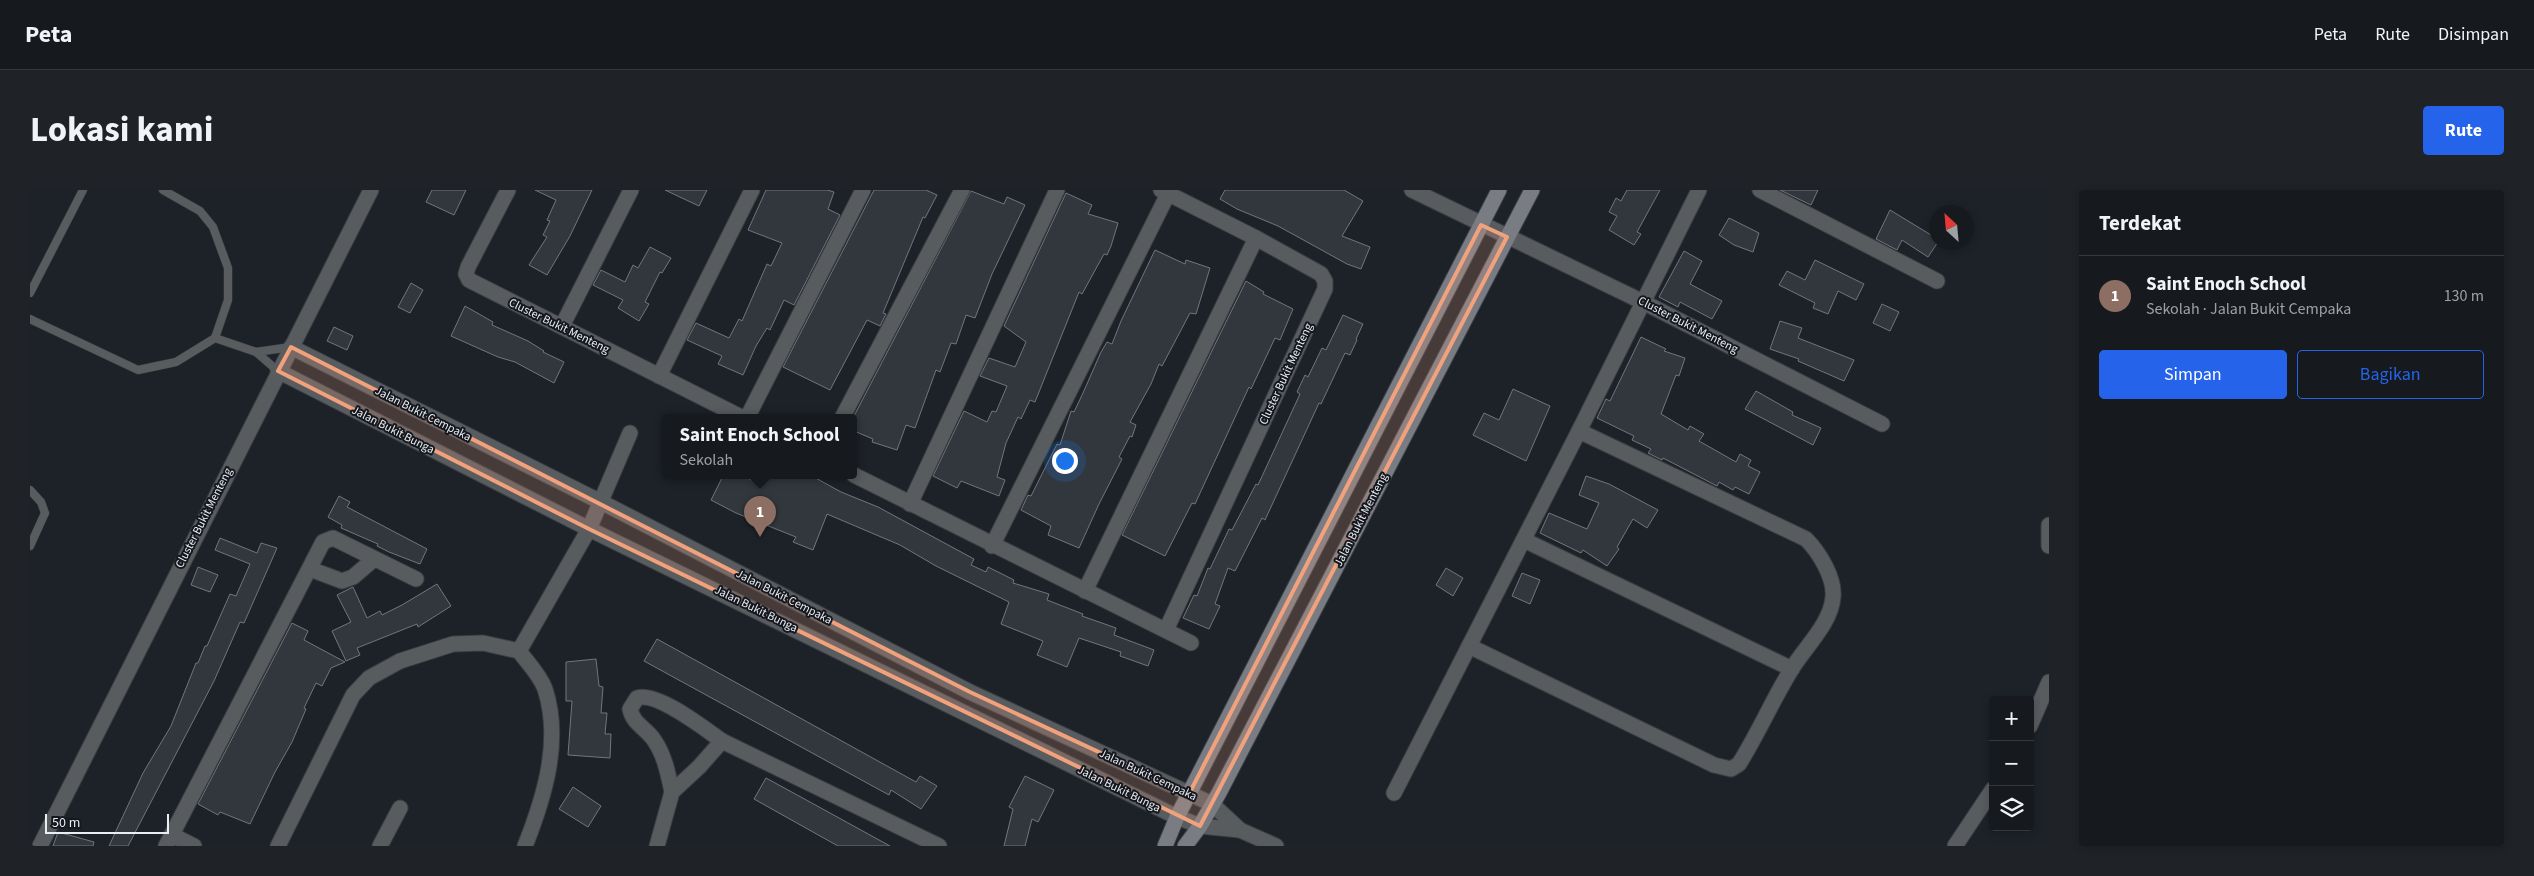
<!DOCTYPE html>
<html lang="id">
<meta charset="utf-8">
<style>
:root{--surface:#161a1e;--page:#1f2327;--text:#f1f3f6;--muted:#9ea1a4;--line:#35383c;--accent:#2563eb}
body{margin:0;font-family:"Source Sans 3",sans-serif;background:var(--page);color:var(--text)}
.controls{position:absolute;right:15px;bottom:15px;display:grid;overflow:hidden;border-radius:5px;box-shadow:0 2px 8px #0003}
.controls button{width:45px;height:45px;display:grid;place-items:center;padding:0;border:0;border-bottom:1px solid var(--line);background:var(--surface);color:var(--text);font:25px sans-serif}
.compass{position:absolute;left:1899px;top:15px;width:45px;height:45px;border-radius:50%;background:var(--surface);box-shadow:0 2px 8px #0003;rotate:334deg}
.scale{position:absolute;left:15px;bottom:12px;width:124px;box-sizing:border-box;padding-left:5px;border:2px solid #eaedf2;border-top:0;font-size:14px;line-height:18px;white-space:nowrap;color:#eaedf2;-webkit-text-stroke:4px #14181e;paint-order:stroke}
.you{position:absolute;left:1034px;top:270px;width:18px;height:18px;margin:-12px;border:4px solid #fff;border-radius:50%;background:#1a73e8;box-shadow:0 0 0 8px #1a73e833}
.badge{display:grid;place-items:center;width:32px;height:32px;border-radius:50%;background:var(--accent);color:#fff;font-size:16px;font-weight:700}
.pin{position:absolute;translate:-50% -41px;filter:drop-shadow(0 1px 2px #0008)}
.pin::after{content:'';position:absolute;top:26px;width:18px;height:15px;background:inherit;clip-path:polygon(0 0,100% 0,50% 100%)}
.popup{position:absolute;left:632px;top:224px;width:195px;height:65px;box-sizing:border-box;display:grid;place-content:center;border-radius:5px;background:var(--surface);filter:drop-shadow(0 1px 4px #0005);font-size:16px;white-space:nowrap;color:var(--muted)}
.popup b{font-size:19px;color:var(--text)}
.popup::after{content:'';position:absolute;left:50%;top:100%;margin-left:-10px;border:10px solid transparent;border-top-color:var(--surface)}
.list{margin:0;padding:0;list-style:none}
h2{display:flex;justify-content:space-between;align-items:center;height:65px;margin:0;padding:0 20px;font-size:21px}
h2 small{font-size:16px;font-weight:400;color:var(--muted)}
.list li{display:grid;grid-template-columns:32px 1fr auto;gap:15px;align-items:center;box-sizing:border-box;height:80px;padding:0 20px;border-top:1px solid var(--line)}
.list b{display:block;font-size:19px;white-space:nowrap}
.list p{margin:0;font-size:16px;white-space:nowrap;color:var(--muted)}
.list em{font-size:16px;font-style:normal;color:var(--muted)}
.actions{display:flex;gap:10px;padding:15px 20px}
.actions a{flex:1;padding:11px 0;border:1px solid var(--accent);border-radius:5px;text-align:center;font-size:18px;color:var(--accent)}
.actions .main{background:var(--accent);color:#fff}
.icon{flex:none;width:28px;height:28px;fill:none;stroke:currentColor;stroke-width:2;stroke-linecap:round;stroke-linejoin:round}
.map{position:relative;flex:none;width:2019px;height:656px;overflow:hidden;border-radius:5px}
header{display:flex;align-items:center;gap:30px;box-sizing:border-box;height:70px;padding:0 25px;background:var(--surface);border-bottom:1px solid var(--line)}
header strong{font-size:24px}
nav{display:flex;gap:28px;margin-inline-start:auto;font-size:18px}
.intro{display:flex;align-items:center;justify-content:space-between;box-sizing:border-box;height:120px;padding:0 30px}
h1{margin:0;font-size:35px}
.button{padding:12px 22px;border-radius:5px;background:var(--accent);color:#fff;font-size:18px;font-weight:700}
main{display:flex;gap:30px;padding:0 30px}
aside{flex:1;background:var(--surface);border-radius:5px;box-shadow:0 2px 8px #0003}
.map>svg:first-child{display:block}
.building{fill:#32373d;stroke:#71767e}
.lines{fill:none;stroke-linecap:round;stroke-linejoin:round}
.lane-casing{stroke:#3a3e44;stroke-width:9}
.street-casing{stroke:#3a3e44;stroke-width:17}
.secondary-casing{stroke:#3a3e44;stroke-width:17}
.lane{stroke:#595c5f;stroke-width:8}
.street{stroke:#595c5f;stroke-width:15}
.secondary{stroke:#797c82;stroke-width:15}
.marked{fill:#f1a17c;fill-opacity:0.2;stroke:#f1a17c;stroke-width:4;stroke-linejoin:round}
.labels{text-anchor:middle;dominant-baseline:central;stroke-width:4;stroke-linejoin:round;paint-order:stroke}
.street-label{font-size:12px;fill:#eaedf2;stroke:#14181e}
</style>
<header>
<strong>Peta</strong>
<nav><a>Peta</a><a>Rute</a><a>Disimpan</a></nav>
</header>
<div class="intro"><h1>Lokasi kami</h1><a class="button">Rute</a></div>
<main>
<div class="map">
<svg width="2019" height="656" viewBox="0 0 2019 656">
<rect width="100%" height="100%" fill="#1d2228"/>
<!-- building -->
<g class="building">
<path d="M402 0H436L424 25 396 12Z"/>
<path d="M505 0H562L540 46 517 85 499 75 517 47 513 45 520 31 517 30 526 10Z"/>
<path d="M635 0H677L669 16Z"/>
<path d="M736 0H797L804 2 798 19 810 25 764 115 754 110 740 140 737 138 726 156 713 185 688 174 692 166 657 150 666 133 699 148 709 129 712 131 737 74 741 76 752 53 718 40Z"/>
<path d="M844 0H896L907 5 895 28 893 27 853 123 856 124 850 136 837 130 800 200 753 177Z"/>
<path d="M1195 0H1314L1333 11 1312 46 1340 57 1331 79 1317 74 1248 36 1207 19 1190 9Z"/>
<path d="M1597 0H1630L1607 42 1611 44 1604 55 1579 40 1587 26 1579 22 1586 8 1591 11Z"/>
<path d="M1750 0H1788L1781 15Z"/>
<path d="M941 1 974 14 977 7 995 15 962 84 945 128 936 125 926 154 921 153 910 182 906 180 885 238 876 235 867 260 842 252 843 249 824 241V226Z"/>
<path d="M1036 3 1062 15 1058 24 1088 33 1081 56 1077 65 1074 64 1052 104 1049 102 1005 212 1000 210 991 229 988 227 976 253 967 287 975 290 969 306 931 291 927 298 903 286 934 221 957 232 962 221 966 222 977 196 950 186 959 168 985 177 996 152 974 136Z"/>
<path d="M1860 20 1906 48 1908 52 1898 67 1872 50 1867 60 1846 49Z"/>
<path d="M1699 28 1729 43 1723 62 1704 55 1689 45Z"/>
<path d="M620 57 641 68 632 83 630 82 615 112 619 114 609 131 588 118 593 110 563 95 571 80 595 92 603 75 608 78Z"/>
<path d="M1125 60 1155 74 1156 70 1180 78 1166 124 1160 123 1132 176 1129 174 1121 194 1100 232 1106 235 1102 247 1100 246 1089 267 1092 269 1069 314 1049 358 1018 345 1021 336 991 320 998 305 1001 306 1027 254 1030 255 1041 221 1044 222 1053 203 1071 162 1077 152 1082 154 1091 131Z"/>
<path d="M1654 61 1672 71 1660 94 1692 111 1682 129 1650 112 1648 117 1629 107Z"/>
<path d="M1785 70 1834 94 1826 110 1808 101 1798 124 1783 118 1785 113 1749 95 1757 81 1775 90Z"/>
<path d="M1216 91 1234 102 1233 104 1263 119 1250 150 1245 148 1221 199 1219 197 1165 314 1162 313 1135 366 1092 345Z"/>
<path d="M381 93 393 100 380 123 368 117Z"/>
<path d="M1852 114 1869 122 1860 141 1843 133Z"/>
<path d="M435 116 463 132 462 135 498 151 514 161 513 162 534 172 524 193 485 172 468 167 421 146Z"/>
<path d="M1313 125 1333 134 1326 149 1327 150 1320 165 1315 163 1291 214 1289 213 1235 330 1232 328 1205 381 1198 378 1185 414 1190 416 1179 439 1153 428 1164 405 1167 406 1178 378 1180 379 1199 339 1202 340 1226 294 1228 295 1270 204 1267 202 1275 185 1278 187 1292 158 1296 160Z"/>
<path d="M1750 131 1772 138 1768 148 1824 170 1814 191 1768 171 1769 169 1740 159Z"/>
<path d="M304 137 323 146 317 160 297 151Z"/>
<path d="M1611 147 1636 159 1634 161 1655 168 1649 186 1646 185 1631 224 1658 240 1660 236 1674 244 1669 251 1706 272 1710 264 1721 270 1718 276 1730 282 1719 304 1705 297 1703 300 1689 292 1687 296 1633 268 1632 270 1618 263 1621 259 1602 250 1604 246 1567 228 1576 209 1580 211Z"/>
<path d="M1483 199 1520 216 1496 271 1443 245 1454 223 1469 230Z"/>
<path d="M1726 201 1763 222 1762 225 1791 238 1783 255 1715 219Z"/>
<path d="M693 286H713L730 294 735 286H782L811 302 848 317 944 369 941 375 956 382 958 377 984 390 983 393 1019 404 1017 410 1053 424 1052 426 1086 438 1084 445 1124 460 1118 476 1090 466 1091 462 1049 448 1037 477 1007 465 1013 451 971 434 979 412 906 376 870 355 797 324 783 360 763 352 766 347 706 323 681 310Z"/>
<path d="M1556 286 1579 294 1628 320 1617 338 1603 329 1587 357 1589 359 1577 376 1553 360 1551 363 1510 343 1519 323 1557 339 1569 313 1549 305Z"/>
<path d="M309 306 320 312 317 317 397 359 390 374 359 362 347 356 348 354 311 338 312 335 298 327Z"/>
<path d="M190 348 227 363 231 353 247 358 214 433 210 432 184 491 98 656H79L113 583 141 536 166 473H168L175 456H177L200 404 206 406 220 374 185 360Z"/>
<path d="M168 377 188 385 180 402 161 395Z"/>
<path d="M1416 378 1433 388 1423 406 1406 395Z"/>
<path d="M1492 383 1510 390 1500 414 1482 406Z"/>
<path d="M407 394 421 416 388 437 387 434 327 458 330 465 316 471 302 441 321 432 307 405 323 397 337 428 350 421 352 425 372 415Z"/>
<path d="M262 433 278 441 274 450 315 472 301 478 292 496 286 493 274 518 276 519 262 552 245 582 220 634 190 622 188 625 168 614Z"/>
<path d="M627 449 886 592 890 586 907 596 891 619 861 600 859 605 614 471Z"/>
<path d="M566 469 569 496 573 497 571 523H577L575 544H581L580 568 538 565 542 511H536V472Z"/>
<path d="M995 586 1024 600 1008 632 1002 629 995 656H974L983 619 979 617Z"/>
<path d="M736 588 769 606 860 656H808L724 609Z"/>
<path d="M543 597 571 616 558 637 529 619Z"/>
<path d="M28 642 64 652 63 656H23Z"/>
</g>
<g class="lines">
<defs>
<g id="lane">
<path d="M0 103 53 0"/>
<path d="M0 129 108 180 146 172 185 148 198 110V78L183 37 170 21 133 0"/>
<path d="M185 148 226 162 248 181"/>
<path d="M226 162 261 157"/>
<path d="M0 300 11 312 15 323 0 356"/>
</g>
<g id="street">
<path d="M478 0 438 77 436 84 439 90 713 228"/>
<path d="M1131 0 1226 48 1291 84 1295 91V99L1136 440"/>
<path d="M1382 0 1613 112 1852 234"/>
<path d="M1730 0 1907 91"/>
<path d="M532 136 601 0"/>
<path d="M261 157 579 316 940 502 1182 614 1210 640 1246 656"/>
<path d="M248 181 559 339 1147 627 1170 636 1210 640"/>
<path d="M629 186 722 0"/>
<path d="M717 228 833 0"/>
<path d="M812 228 932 0"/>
<path d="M824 285 1161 453"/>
<path d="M880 314 1027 0"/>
<path d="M2019 335V356"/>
<path d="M1494 350 1762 479"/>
<path d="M962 356 1140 0"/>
<path d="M280 379 312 391 323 387 344 369"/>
<path d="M1055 401 1226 48"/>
<path d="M1439 456 1684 575 1701 579 1709 574C1728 544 1742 511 1761 480 1774 458 1801 434 1803 407 1805 388 1789 362 1776 349L1549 241"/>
<path d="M489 461 559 339 600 243"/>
<path d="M2000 536 2019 492"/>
<path d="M642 602C638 584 635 566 624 550 616 538 603 534 600 519L607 508C627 501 675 539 692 551"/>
<path d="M1364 603 1549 241 1669 0"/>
<path d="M142 645 164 656"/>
<path d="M10 656 341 0"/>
<path d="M136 656 293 352 303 348 386 389"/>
<path d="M248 656 323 505 339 488 370 471 423 454 453 453 489 461C497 472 510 485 515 499 532 551 514 608 495 656"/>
<path d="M350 656 370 618"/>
<path d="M627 656 642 602 669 577 692 551 909 656"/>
<path d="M1925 656 1963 599"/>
</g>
<g id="secondary">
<path d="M1135 656 1147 627 1469 0"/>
<path d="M1155 656 1170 636 1189 603 1502 0"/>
</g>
</defs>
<!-- lane casing -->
<use href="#lane" class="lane-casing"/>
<!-- street casing -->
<use href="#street" class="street-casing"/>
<!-- secondary casing -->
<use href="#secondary" class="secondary-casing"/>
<!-- lane -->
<use href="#lane" class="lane"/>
<!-- street -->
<use href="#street" class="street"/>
<!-- secondary -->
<use href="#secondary" class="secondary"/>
</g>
<!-- marked area -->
<path class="marked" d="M1451 35 1477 47 1170 636 559 339 248 181 261 157 940 502 1159 604Z"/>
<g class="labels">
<!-- street labels -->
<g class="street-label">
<text transform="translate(1658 135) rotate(27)">Cluster Bukit Menteng</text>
<text transform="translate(529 136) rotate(26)">Cluster Bukit Menteng</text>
<text transform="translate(1256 184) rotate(-65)">Cluster Bukit Menteng</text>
<text transform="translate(393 224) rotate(27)">Jalan Bukit Cempaka</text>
<text transform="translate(363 240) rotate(27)">Jalan Bukit Bunga</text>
<text transform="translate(174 328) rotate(-63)">Cluster Bukit Menteng</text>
<text transform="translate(1331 330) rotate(-63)">Jalan Bukit Menteng</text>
<text transform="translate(754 407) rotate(27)">Jalan Bukit Cempaka</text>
<text transform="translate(726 419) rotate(26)">Jalan Bukit Bunga</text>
<text transform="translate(1118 585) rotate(25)">Jalan Bukit Cempaka</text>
<text transform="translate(1089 599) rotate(26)">Jalan Bukit Bunga</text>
</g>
</g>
</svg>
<div class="controls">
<button>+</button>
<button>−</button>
<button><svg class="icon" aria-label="layers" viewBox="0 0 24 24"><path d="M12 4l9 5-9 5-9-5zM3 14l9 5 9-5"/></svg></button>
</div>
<svg class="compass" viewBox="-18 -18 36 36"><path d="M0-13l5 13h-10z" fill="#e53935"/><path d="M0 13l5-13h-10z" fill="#9ea1a4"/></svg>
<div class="scale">50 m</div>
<div class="you"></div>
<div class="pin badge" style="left:730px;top:347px;background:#8d6e63">1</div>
<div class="popup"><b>Saint Enoch School</b>Sekolah</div>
</div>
<aside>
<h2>Terdekat<small></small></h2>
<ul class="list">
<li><span class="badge" style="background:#8d6e63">1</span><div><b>Saint Enoch School</b><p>Sekolah · Jalan Bukit Cempaka</p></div><em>130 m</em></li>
</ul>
<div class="actions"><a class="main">Simpan</a><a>Bagikan</a></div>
</aside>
</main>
